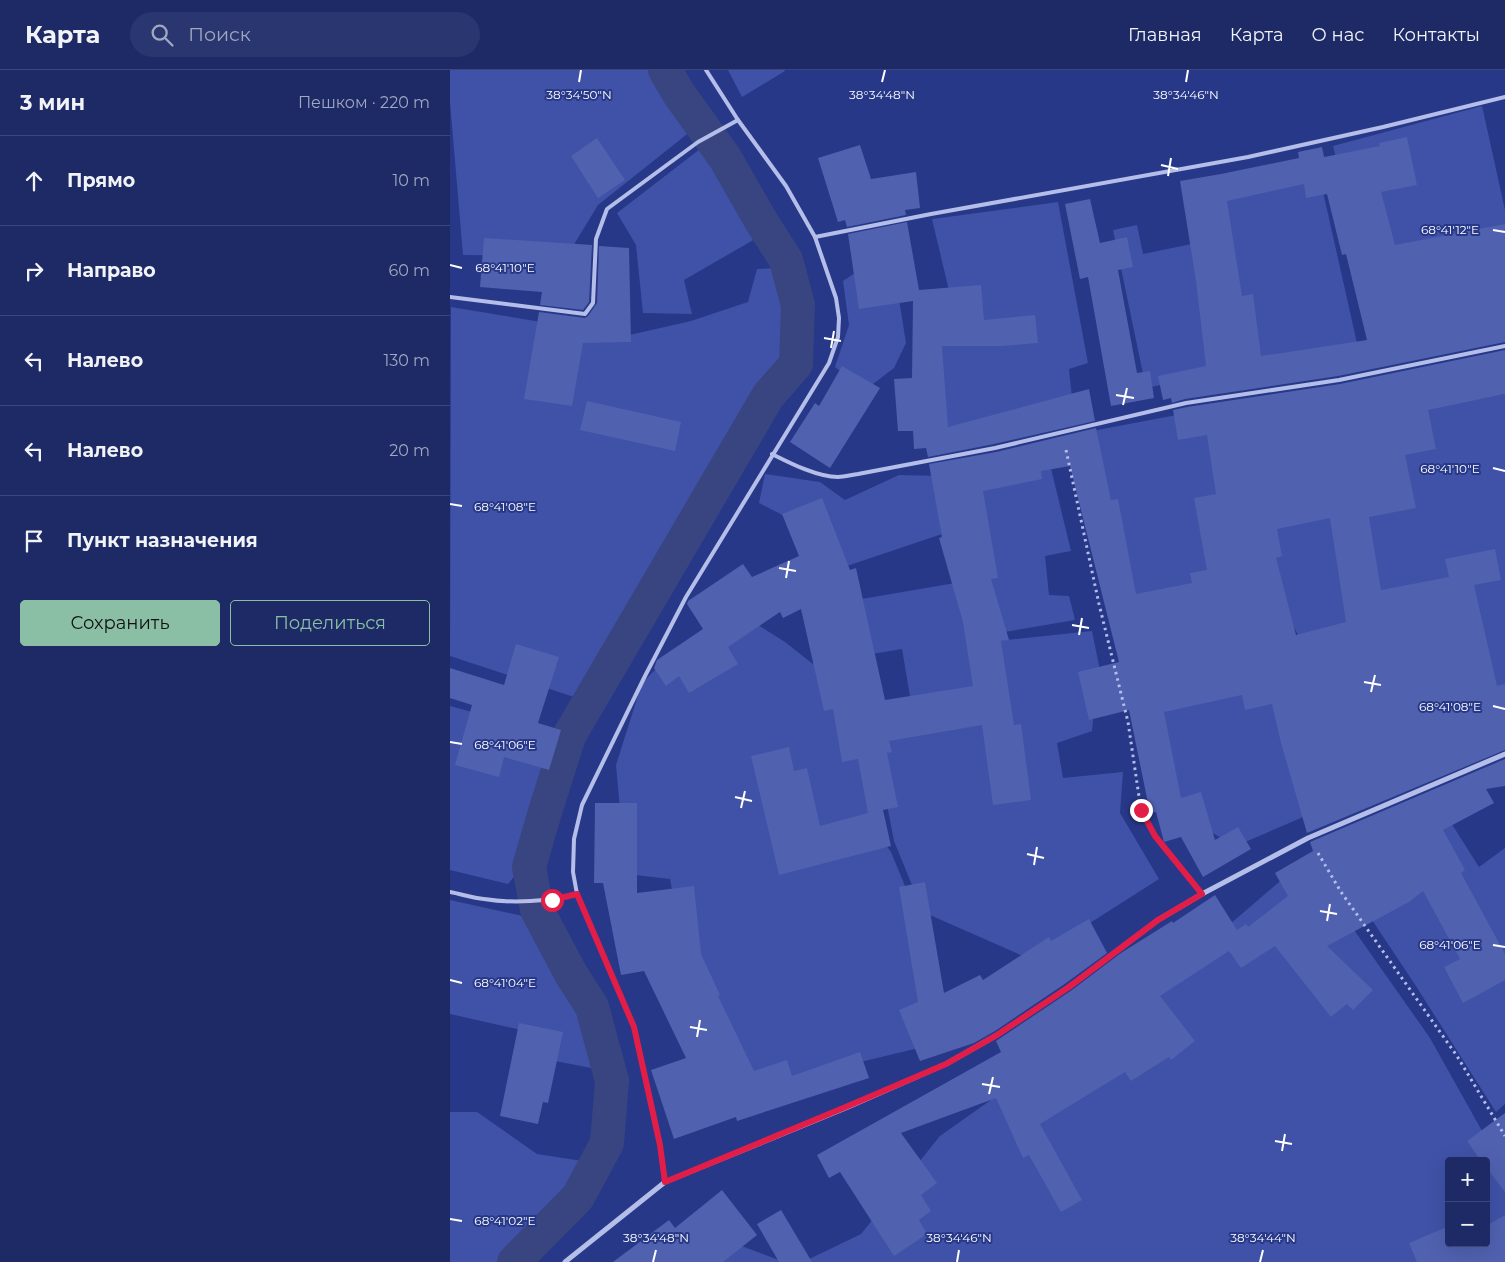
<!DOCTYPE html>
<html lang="ru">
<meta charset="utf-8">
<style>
:root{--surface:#1d2a66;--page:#2a366f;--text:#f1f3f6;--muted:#a0a7bf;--line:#3b467a;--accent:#8abfa5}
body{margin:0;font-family:Montserrat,sans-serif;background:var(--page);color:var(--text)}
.controls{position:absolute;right:15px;bottom:15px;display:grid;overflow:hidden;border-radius:5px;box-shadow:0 5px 20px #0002}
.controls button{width:45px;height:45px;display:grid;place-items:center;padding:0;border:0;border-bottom:1px solid var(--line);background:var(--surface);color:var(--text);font:25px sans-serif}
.stop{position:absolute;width:15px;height:15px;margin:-11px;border:4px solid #e11d48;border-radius:50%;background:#fff}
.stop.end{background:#e11d48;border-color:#fff;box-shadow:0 1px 5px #0008}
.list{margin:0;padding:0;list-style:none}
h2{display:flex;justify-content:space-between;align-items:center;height:65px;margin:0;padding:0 20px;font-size:21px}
h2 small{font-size:16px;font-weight:400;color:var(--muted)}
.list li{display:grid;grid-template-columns:32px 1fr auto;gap:15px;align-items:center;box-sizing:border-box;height:90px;padding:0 20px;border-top:1px solid var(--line)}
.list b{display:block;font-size:19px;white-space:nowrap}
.list em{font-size:16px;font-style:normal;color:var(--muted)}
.actions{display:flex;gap:10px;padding:15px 20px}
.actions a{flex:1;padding:11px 0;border:1px solid var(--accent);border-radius:5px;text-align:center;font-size:18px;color:var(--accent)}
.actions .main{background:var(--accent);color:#111}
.icon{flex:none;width:28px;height:28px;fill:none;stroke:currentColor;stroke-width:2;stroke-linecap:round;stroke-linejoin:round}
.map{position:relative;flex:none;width:1055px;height:1192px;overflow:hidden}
header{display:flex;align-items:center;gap:30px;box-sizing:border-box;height:70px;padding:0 25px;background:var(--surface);border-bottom:1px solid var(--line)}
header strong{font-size:24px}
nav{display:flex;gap:28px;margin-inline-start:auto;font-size:18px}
.search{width:350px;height:45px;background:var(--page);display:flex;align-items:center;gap:12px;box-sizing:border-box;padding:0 18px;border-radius:28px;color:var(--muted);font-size:19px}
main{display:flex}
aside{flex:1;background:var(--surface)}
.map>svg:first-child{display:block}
.green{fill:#3f52a7;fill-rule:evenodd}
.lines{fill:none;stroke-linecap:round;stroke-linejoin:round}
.canal{stroke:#394581;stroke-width:34}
.building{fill:#5061b0;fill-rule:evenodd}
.path{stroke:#b4bee9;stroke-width:3;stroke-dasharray:2.5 4;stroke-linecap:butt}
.lane{stroke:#b4bee9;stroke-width:4}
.street{stroke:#b4bee9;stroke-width:5}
.route{stroke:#e11d48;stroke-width:6}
.ticks{fill:none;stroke:#fff;stroke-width:2}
.ticks-label{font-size:12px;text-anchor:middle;fill:#fff;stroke:#273888;stroke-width:4;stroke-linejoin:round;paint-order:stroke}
</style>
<header>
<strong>Карта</strong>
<div class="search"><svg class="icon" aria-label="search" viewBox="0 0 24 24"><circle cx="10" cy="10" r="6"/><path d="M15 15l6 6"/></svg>Поиск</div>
<nav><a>Главная</a><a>Карта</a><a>О нас</a><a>Контакты</a></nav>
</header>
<main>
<aside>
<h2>3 мин<small>Пешком · 220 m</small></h2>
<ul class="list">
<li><svg class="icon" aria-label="ahead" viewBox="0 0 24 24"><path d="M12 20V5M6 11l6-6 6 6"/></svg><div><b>Прямо</b></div><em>10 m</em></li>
<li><svg class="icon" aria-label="right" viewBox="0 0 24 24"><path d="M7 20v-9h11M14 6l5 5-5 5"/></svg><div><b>Направо</b></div><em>60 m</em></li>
<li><svg class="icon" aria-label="left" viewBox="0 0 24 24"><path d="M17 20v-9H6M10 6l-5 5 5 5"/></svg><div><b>Налево</b></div><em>130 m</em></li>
<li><svg class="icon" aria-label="left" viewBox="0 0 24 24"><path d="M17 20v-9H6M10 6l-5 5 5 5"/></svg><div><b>Налево</b></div><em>20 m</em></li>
<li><svg class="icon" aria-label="arrive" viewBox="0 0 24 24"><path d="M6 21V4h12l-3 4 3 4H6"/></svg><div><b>Пункт назначения</b></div></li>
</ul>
<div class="actions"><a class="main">Сохранить</a><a>Поделиться</a></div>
</aside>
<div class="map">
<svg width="1055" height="1192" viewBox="0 0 1055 1192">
<rect width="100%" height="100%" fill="#273888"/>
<!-- green -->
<g class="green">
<path d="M0 0H202L241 61 148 135 117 186 13 185 0 32Z"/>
<path d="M278 0H334L335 1 292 27Z"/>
<path d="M1032 36 1055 140V246L932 268 883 76Z"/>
<path d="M259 76 312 165 234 210 242 244 193 243 186 175 167 143 250 79Z"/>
<path d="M867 95 909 282 801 293 764 115Z"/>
<path d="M608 132 638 293 619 299 623 337 512 368 476 338 501 229 482 149Z"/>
<path d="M687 155 693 184 756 171 783 300 696 318 663 160Z"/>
<path d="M427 188 445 204 456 273 444 298 415 320 385 297 399 255 393 211Z"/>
<path d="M328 198 336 204 343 234 341 290 315 323 162 581 124 627 0 586 1 237 175 266 241 251 298 232 307 199Z"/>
<path d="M1055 324V645L851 570 816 508V370Z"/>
<path d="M737 343 769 360 781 511 678 529 642 361Z"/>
<path d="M599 390 621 481 595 486 599 525 619 526 625 550 543 564 515 397Z"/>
<path d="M315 404 370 412 395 430 449 405 491 406 498 462 394 497 348 453 309 433Z"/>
<path d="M511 512 533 638 464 650 452 579 410 586 400 531Z"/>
<path d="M284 540 335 572 382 609 412 662 435 774 441 782 467 845 473 977 297 1019 231 870 220 809 176 804 166 695 192 613 213 592Z"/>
<path d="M642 561 658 640H644L642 661 607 673 613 708 673 702 670 743 709 809 582 890 473 842 444 771 425 672 551 644 538 572Z"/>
<path d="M823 616 853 747 786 776 732 746 704 631Z"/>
<path d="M0 636 107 665 95 722 74 795 58 814 0 800Z"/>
<path d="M991 737 1029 797 1055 778V1034L1046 1042 964 913 906 826Z"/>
<path d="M836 806 904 860 980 968 1055 1102V1192H353L411 1164 490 1066 738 890ZM999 1091H1036V1173H999Z"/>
<path d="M0 830 73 846 111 907 136 957 141 998 90 988 94 965 0 944Z"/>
<path d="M0 1042H27L87 1084 139 1092 120 1124 48 1192H0Z"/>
<path d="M281 1172 334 1192H233Z"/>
</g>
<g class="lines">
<!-- canal -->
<path class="canal" d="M64 1192 128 1127 157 1073 162 1011 142 937 121 904 87 840 79 797 94 745 119 666 318 326 346 294 348 235 336 190 311 151 275 88 229 24 215 0"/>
</g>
<!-- building -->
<g class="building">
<path d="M957 67 967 115 931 122 945 175 1055 154V272L888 306 735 329 722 333 721 328 713 330 708 306 756 296 746 211 730 111 771 104 849 88 848 82 872 77 874 87 930 76 929 73ZM854 114 856 128 877 124 892 185 896 184 917 270 811 286 803 224 792 226 777 131Z"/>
<path d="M147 68 175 110 148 128 121 86Z"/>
<path d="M410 75 421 109 466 102 470 138 455 140 456 145 397 157 395 150 388 152 368 88Z"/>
<path d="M640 129 650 173 677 167 683 197 668 200 687 303 700 301 704 328 661 336 638 207 630 209 615 134Z"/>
<path d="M457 152 469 220 531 215 534 250 585 245 588 273 552 276H492L498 357 639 319 645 351 544 374 478 387 476 378 464 379 463 361H448L444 309 462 308 463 231 409 239 398 164Z"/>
<path d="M34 168 142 175 139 232 133 240 90 235 92 222 30 217Z"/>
<path d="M149 176 179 178 181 272 133 273 122 336 74 329 89 242 135 248 138 246 147 233Z"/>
<path d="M1055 280V324L978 340 986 379 955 385 966 438 919 447 931 520 999 507 995 489 1045 479 1051 510 1024 515 1047 616 1055 614V680L857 763 831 673 822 634 795 640 792 625 714 642 731 728 751 722 765 770 788 757 801 779 753 807 731 767 714 772 706 742 700 743 679 640 639 650 628 602 669 592 620 396 591 401 592 409 533 421 548 508 541 509 559 570 551 571 564 655 571 654 581 730 543 735 532 655 439 671 442 682 437 683 448 737 433 740 441 776 329 805 301 686 339 677 344 701 357 698 370 756 418 743 408 689 392 692 383 639 374 641 351 539 333 548 330 542 278 577 288 594 239 623 229 606 216 616 204 598 207 590 253 559 237 534 238 531 293 494 302 507 349 486 332 444 372 428 400 500 406 498 435 630 523 616 513 552 489 468 492 467 479 394 546 382 646 358 661 430 668 429 686 524 742 513 740 503 757 500 744 428 766 424 757 365 728 370 723 340 737 337 890 314ZM880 448 896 552 846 565 826 488 832 486 827 459Z"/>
<path d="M392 296 430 318 380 398 340 372 365 333 369 336Z"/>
<path d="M137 331 231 352 225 381 130 360Z"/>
<path d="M66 574 109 587 88 653 111 660 99 700 54 687 49 707 5 695 22 635 0 628V598L54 615Z"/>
<path d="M1055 689V716L1036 719 1044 733 993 760 1015 800 1011 803 1055 884V910L1013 933 994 897 1010 889 973 821 959 832 877 876 923 920 903 940 897 934 881 947 825 876 791 898 779 881 710 926 745 971 721 990 719 987 681 1011 675 1002 590 1054 632 1130 611 1142 579 1085 573 1088 546 1028 451 1063 487 1113 471 1125 481 1141 469 1150 477 1164 444 1186 390 1102 379 1108 367 1085 551 982 546 971 622 920 671 883 722 851 723 853 765 825 787 860 796 854 798 857 838 826 825 803 863 781 860 772Z"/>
<path d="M145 733H187V823L244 816 251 884 270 925 268 926 304 1001 337 990 342 1006 410 982 419 1008 287 1051 286 1047 224 1069 201 1000 236 988 194 901 171 905 153 813H144Z"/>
<path d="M475 812 494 923 530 905 533 910 599 867 601 871 639 849 657 883 616 913 545 961 524 973 470 991 449 940 468 932 449 817Z"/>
<path d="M69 953 113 962 98 1033 93 1032 88 1054 50 1046Z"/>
<path d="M1055 1043V1122L1036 1097V1091H1031L1017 1071Z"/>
<path d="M272 1120 307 1165 273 1192H163L219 1150 225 1158Z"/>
<path d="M331 1140 362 1192H329L307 1154Z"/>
<path d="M1055 1145V1192H967L959 1173 999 1156V1178L1007 1173H1036V1156Z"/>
</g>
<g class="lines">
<!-- path -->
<g class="path">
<path d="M616 380 649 534 678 652 691 740 705 766 740 810"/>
<path d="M868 783 891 822 1007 986 1055 1066"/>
</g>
<!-- lane -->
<g class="lane">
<path d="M365 167 481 144 798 87 933 57 1055 27"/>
<path d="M0 227 135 244 143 233 146 169 157 139 248 72 288 50"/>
<path d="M322 384C340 393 367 407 388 407 394 407 401 405 408 404L545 378 736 333 889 310 1055 276"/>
<path d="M0 822C11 824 23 828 34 829 65 834 97 831 127 824"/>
<path d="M215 1112 210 1075 184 957 127 824 123 802 124 769 132 735 195 606 236 527 379 293 388 267 389 248 386 228 365 167 336 116 288 50 256 0"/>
</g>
<!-- street -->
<path class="street" d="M115 1192 215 1112 398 1037 496 994 547 965 619 917 708 850 752 824 858 768 1055 684"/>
</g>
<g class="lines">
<!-- route -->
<path class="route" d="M102 830 127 824 184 957 210 1075 215 1112 398 1036 496 994 547 965 619 917 708 850 752 824 705 766 691 740"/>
</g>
<!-- ticks -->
<path class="ticks" d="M129 12 131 0M432 12 435 0M736 12 738 0M711 95 728 99M718 106 721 88M1043 160 1055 162M0 195 12 198M374 268 391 271M381 278 384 261M666 325 684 328M673 335 677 318M1043 398 1055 401M0 434 12 436M329 498 346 501M336 508 339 491M622 555 639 558M629 565 632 548M914 612 931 615M921 622 925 605M1043 636 1055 639M0 672 12 674M285 727 302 731M291 738 295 721M577 784 594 788M584 795 587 777M870 841 887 844M877 851 880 834M1043 875 1055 877M0 910 12 913M240 957 257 960M247 967 250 950M532 1014 550 1017M539 1024 543 1007M825 1071 842 1074M832 1081 835 1064M0 1149 12 1151M203 1192 206 1180M507 1192 509 1180M810 1192 813 1180"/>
<g class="ticks-label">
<text x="432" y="29">38°34'48"N</text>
<text x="736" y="29">38°34'46"N</text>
<text x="129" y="29">38°34'50"N</text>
<text x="1000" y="164">68°41'12"E</text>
<text x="55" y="202">68°41'10"E</text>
<text x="1000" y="403">68°41'10"E</text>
<text x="55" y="441">68°41'08"E</text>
<text x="1000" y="641">68°41'08"E</text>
<text x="55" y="679">68°41'06"E</text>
<text x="1000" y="879">68°41'06"E</text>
<text x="55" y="917">68°41'04"E</text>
<text x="55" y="1155">68°41'02"E</text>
<text x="206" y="1172">38°34'48"N</text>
<text x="509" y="1172">38°34'46"N</text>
<text x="813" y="1172">38°34'44"N</text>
</g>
</svg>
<div class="controls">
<button>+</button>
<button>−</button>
</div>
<div class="stop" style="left:102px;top:830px"></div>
<div class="stop end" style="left:691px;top:740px"></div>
</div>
</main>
